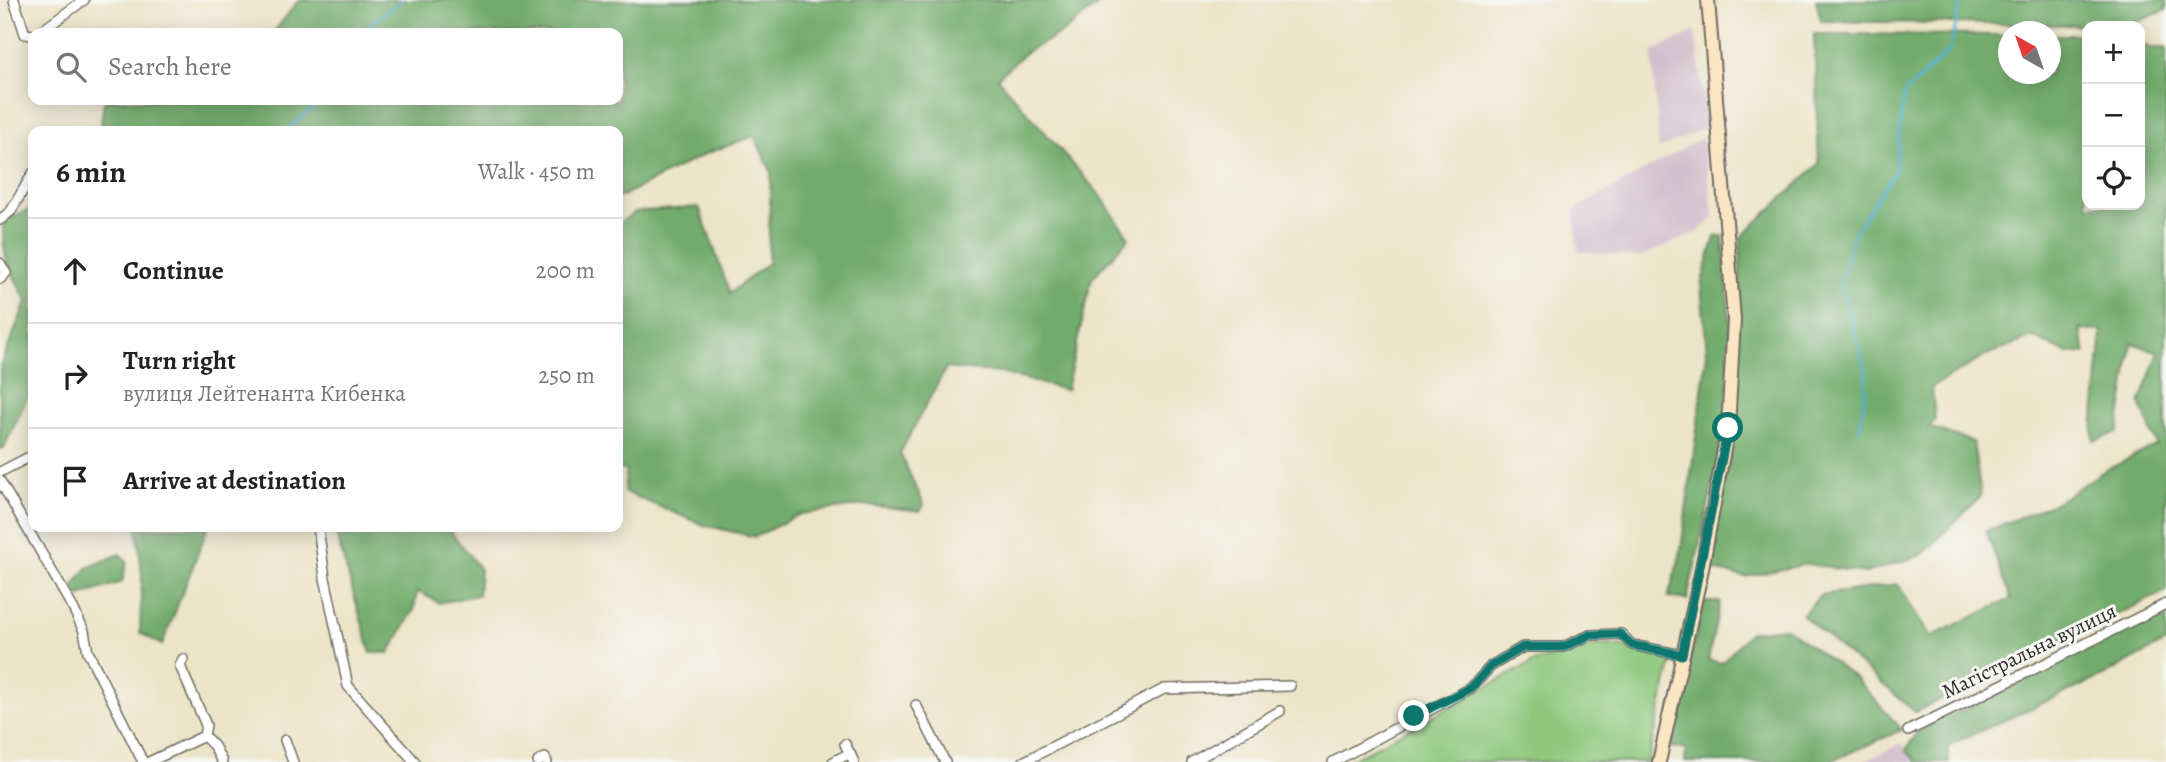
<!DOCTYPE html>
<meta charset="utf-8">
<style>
:root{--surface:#fff;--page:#f6f6f6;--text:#222;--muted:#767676;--line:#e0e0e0}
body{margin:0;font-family:Alegreya,serif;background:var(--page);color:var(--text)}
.controls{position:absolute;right:21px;top:21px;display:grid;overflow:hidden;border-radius:14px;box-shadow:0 4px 18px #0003}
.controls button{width:63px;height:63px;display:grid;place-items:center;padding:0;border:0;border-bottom:2px solid var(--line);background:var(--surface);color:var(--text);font:35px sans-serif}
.compass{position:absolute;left:1998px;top:21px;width:63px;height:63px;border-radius:50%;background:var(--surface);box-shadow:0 4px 18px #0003;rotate:320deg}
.stop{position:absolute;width:21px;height:21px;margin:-16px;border:5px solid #0f766e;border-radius:50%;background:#fff}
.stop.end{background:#0f766e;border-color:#fff;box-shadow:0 2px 7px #0008}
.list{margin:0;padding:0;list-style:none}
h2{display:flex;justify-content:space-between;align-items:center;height:91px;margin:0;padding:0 28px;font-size:30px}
h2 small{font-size:23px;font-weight:400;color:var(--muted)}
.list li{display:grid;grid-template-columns:46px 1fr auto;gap:21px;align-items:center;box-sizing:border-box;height:105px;padding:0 28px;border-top:2px solid var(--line)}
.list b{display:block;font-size:26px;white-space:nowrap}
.list p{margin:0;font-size:23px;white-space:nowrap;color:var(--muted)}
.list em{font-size:23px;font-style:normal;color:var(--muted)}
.icon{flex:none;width:38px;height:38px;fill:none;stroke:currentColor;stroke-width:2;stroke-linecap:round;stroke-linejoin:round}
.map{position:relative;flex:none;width:2166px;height:762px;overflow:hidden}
.search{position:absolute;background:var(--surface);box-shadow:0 4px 18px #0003;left:28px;top:28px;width:595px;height:77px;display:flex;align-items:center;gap:18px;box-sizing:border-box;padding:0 24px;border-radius:14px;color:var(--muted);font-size:26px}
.panel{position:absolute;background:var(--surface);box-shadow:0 4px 18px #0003;left:28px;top:126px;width:595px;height:406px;border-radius:14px}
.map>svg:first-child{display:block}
.industrial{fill:#d1bdcb}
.green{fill:#8dc87d;stroke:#5c7a54;stroke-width:2}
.forest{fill:#72ac6c;stroke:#4e6c4c;stroke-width:2}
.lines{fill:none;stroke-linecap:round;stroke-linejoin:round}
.stream{stroke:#4fafce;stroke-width:2.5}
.street-casing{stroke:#6f6c62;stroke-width:12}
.secondary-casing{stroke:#6f6c62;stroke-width:16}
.street{stroke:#fff;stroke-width:9}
.secondary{stroke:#fce5c4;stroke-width:12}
.route{stroke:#0f766e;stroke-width:9}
.labels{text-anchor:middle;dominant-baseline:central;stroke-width:6;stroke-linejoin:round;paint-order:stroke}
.street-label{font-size:21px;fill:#2b2b2b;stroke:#f6f6f2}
</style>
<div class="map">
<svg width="2166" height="762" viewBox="0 0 2166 762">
<rect width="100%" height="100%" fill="#f6f6f2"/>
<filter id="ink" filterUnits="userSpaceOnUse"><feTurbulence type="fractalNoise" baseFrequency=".0143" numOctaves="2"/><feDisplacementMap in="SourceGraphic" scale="14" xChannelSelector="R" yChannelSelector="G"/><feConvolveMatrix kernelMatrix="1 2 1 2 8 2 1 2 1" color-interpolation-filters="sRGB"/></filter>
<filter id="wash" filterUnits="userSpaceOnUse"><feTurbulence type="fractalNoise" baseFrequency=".00686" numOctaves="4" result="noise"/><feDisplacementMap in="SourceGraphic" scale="28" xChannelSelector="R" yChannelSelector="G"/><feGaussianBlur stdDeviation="1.57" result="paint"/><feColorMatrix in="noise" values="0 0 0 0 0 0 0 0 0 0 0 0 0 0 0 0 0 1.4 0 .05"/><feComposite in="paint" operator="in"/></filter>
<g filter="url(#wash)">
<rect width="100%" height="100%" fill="#ece4c7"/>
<!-- industrial -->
<g class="industrial">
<path d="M1695 31 1707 127 1659 149 1652 52Z"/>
<path d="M1702 138 1714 218 1698 232 1640 257 1578 251 1574 210Z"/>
<path d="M1902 743 1913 762H1862L1886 751Z"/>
</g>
<!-- green -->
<path class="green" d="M1601 644 1665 653 1672 660 1648 762H1347L1533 662Z"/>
<!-- forest -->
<g class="forest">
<path d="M299 0H1104L1062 33 1026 52 997 78 1101 196 1129 238 1092 278 1066 390 1001 373 946 368 900 453 924 505 920 511 864 505 800 514 755 537 704 525 624 492 626 470H618V224L635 212 699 207 730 293 768 263 771 171 754 136 705 154 618 198V131H100L104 102 110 100H618V33H273Z"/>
<path d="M1816 0H2166V10L2127 26 1821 21Z"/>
<path d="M1814 34 2008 35V74H2050L2051 35H2087V205H2140V43L2151 48H2166V591L1915 712 1802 615 1821 595 1898 584 1930 637 2011 599 1986 531 2057 502 2102 472 2157 445 2140 404 2159 352 2132 343 2118 432 2094 441 2093 428 2102 331 2080 329 2086 353H2067L2033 337 1991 353 1932 387 1935 420 1929 427 1973 442 1981 496 1922 555 1866 573 1807 564 1745 577 1709 569 1734 425 1741 237 1819 164Z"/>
<path d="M33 207V385L4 448 0 449V366L27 301C11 272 0 255 4 221Z"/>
<path d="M1723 236 1730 323 1726 427 1687 600 1668 597 1680 557 1707 353 1701 285 1715 237Z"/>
<path d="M137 527H208L162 645 140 633 142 576Z"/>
<path d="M334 527H447L480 569 478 595 439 603 417 591 414 610 389 653H371Z"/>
<path d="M120 554 127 562 122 582 77 597 70 591 87 568Z"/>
<path d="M1703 602H1720L1708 660 1722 663 1750 632 1786 628 1855 678 1902 730 1829 762H1685L1686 749 1671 747Z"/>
<path d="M2166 612V642L2101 677 1949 745V762H1916L1906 750 1917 732Z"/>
</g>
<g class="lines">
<!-- stream -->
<g class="stream">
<path d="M367 33 374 21 402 0"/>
<path d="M285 131 323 100"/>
<path d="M1860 430 1867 374 1840 283 1854 233 1895 171 1904 94 1951 49 1961 0"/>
</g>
</g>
</g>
<g filter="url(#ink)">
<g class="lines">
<defs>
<g id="street">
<path d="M14 0 25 34 33 35"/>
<path d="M39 33 84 0"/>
<path d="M0 220 11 211 33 173"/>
<path d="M0 263 6 273 0 279"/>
<path d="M0 472 33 455"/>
<path d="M0 481 73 608 84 631 88 652 143 762"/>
<path d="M318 527 325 578 348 686 415 762"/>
<path d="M183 659 180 666 206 725 204 736"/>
<path d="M916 705 945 762"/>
<path d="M1908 731 2166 604"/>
<path d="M204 736 214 746 222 762"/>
<path d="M285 740 293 762"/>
<path d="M845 744 854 762"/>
<path d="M149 762 204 736"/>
<path d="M538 762 545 758 547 762"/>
<path d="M833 762 850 753"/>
<path d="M1023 762 1164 689 1290 686"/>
<path d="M1192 762 1280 711"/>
<path d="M1333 762 1471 688 1491 666 1523 647H1563L1590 635 1621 634 1632 645 1682 655"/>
</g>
<path id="secondary" d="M1659 762 1701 574 1728 428 1734 320 1708 0"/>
</defs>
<!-- street casing -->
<use href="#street" class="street-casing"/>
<!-- secondary casing -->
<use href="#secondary" class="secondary-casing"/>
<!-- street -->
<use href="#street" class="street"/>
<!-- secondary -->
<use href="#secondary" class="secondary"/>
</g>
</g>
<g class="lines" filter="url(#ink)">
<!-- route -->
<path class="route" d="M1414 716 1471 688 1491 666 1523 647H1563L1590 635 1620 634 1632 645 1682 655 1728 428"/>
</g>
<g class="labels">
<!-- street labels -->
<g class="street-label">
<text transform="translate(2029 651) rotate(-26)">Магістральна вулиця</text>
</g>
</g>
</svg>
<div class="controls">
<button>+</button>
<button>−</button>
<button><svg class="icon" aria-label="locate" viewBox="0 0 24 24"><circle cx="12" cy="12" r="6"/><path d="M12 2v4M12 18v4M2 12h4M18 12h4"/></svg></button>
</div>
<svg class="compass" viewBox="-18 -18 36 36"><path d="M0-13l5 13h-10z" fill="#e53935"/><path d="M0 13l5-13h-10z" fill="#767676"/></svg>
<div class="stop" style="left:1728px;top:428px"></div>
<div class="stop end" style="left:1414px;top:716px"></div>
<div class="search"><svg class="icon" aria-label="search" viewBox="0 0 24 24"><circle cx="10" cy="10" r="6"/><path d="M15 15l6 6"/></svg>Search here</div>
<section class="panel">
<h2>6 min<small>Walk · 450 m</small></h2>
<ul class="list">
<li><svg class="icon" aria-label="ahead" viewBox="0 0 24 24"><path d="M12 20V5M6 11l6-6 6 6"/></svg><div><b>Continue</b></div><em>200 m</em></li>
<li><svg class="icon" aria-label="right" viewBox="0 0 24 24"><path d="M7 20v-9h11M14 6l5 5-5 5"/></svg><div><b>Turn right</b><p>вулиця Лейтенанта Кибенка</p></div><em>250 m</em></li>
<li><svg class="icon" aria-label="arrive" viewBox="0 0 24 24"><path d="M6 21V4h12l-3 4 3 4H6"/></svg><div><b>Arrive at destination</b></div></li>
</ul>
</section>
</div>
